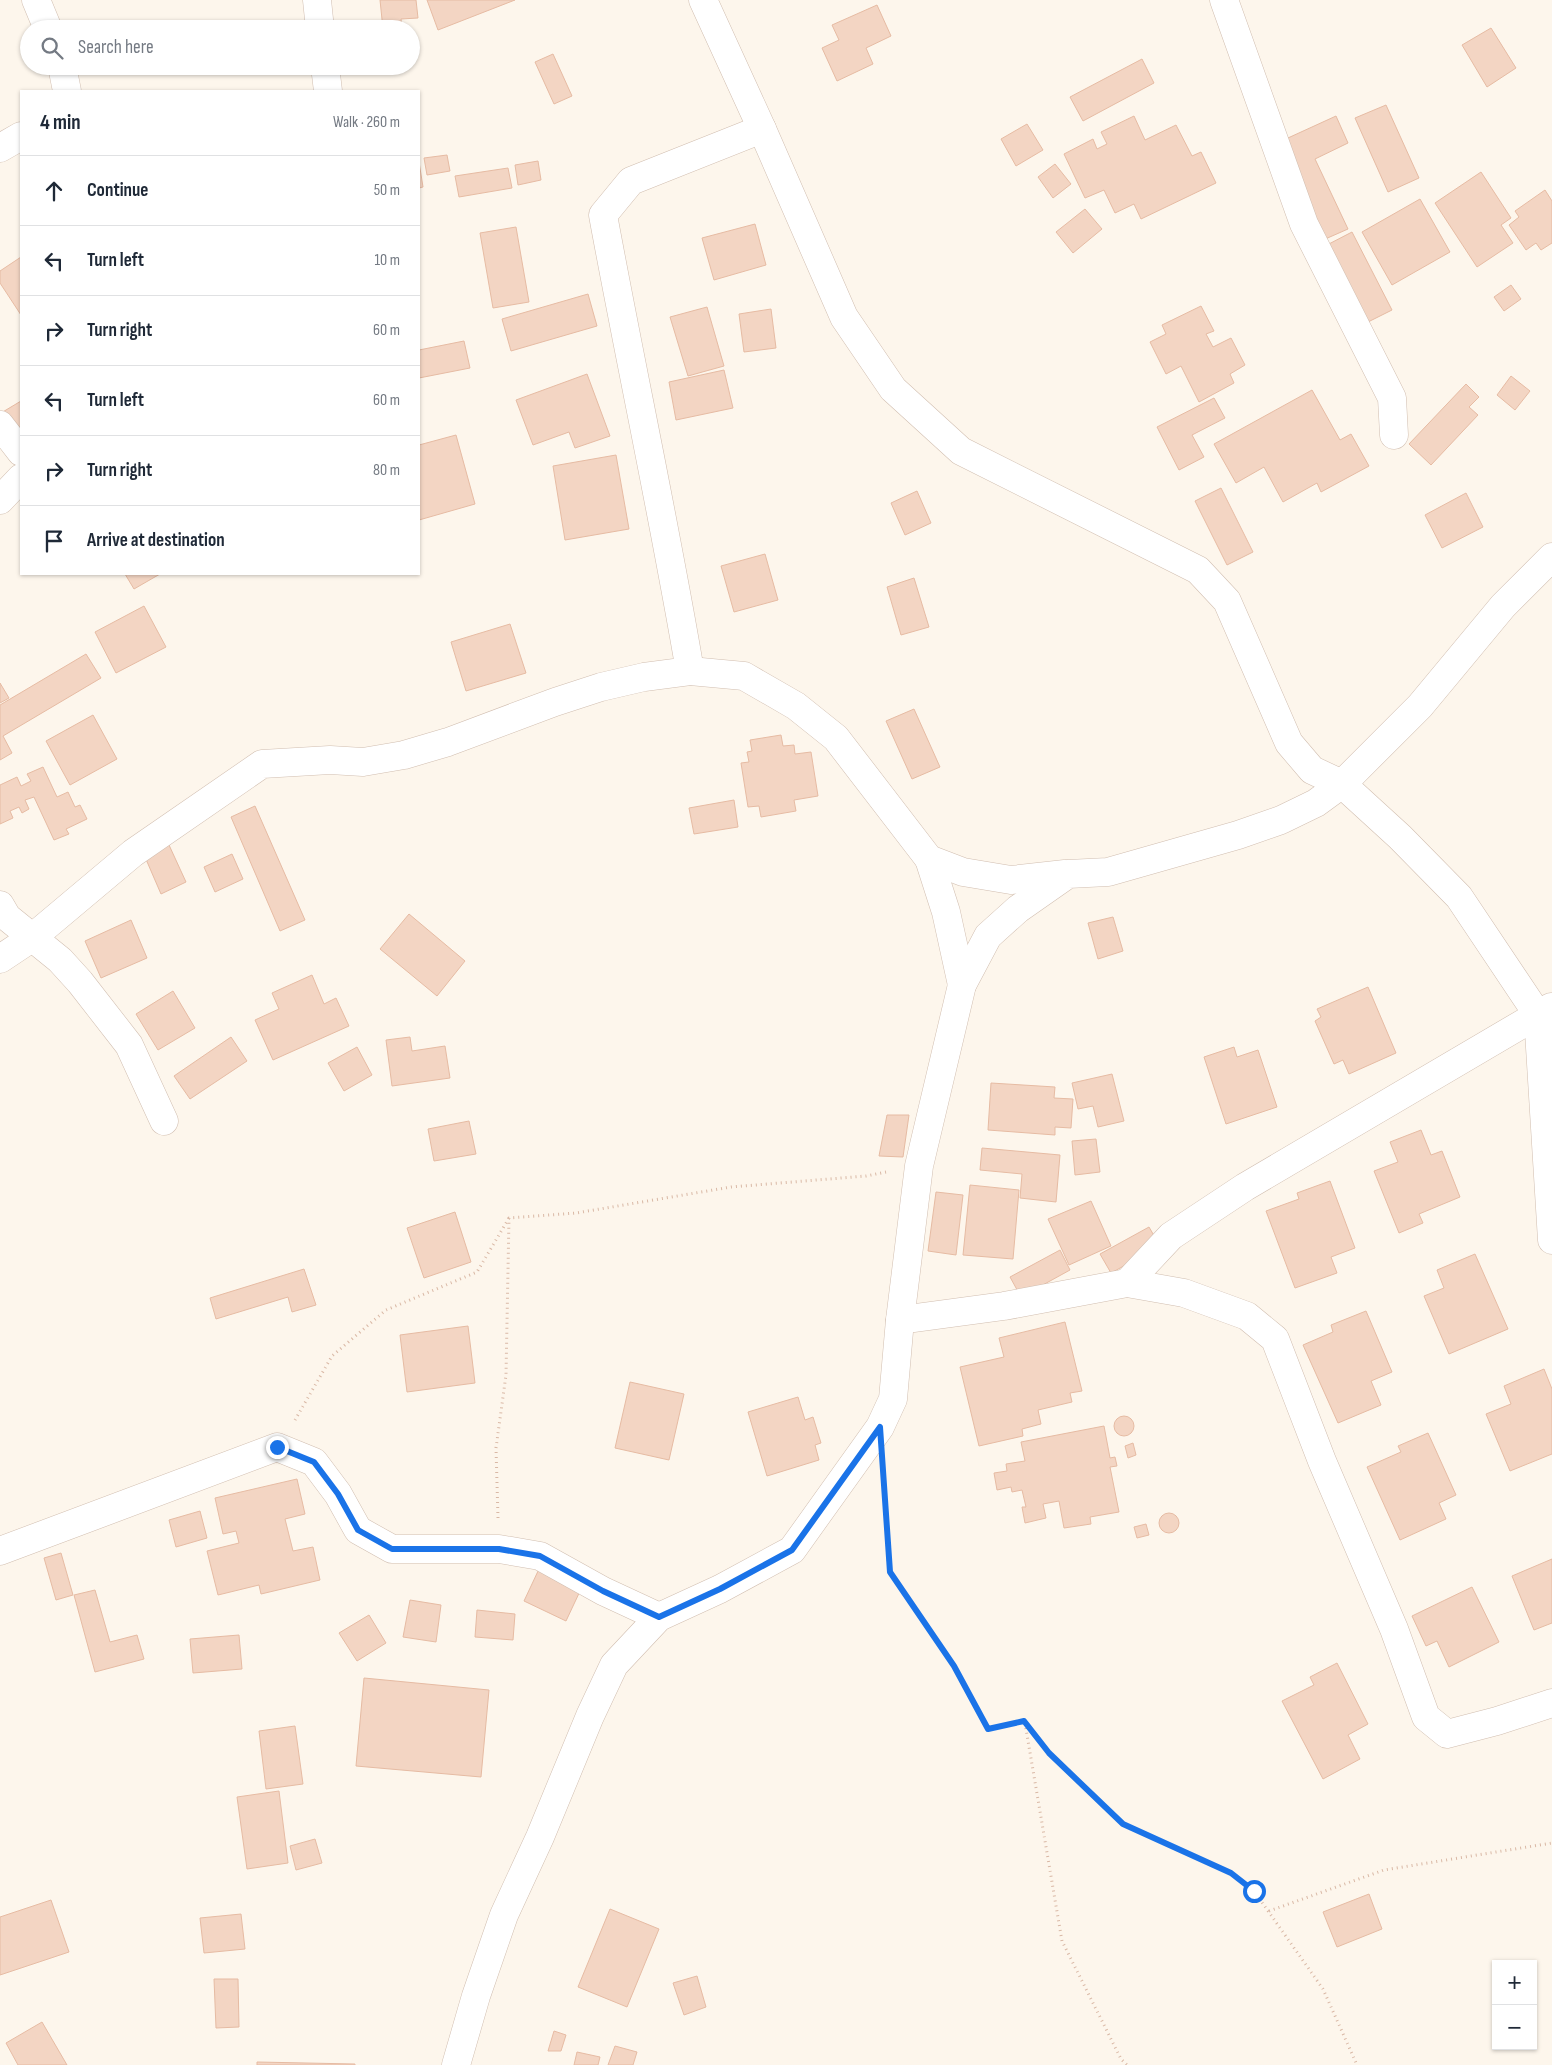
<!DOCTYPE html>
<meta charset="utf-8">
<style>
:root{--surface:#fff;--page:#f2f2f3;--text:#1f2937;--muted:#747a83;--line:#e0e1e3}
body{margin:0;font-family:"Sofia Sans Condensed",sans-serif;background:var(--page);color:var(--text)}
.controls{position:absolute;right:15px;bottom:15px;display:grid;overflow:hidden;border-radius:0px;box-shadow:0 1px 4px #0004}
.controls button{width:45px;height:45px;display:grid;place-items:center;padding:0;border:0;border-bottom:1px solid var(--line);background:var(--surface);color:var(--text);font:25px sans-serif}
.stop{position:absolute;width:15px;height:15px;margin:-11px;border:4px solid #1a73e8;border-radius:50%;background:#fff}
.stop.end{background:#1a73e8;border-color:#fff;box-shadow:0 1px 5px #0008}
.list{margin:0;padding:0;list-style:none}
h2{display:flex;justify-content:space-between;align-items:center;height:65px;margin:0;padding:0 20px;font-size:21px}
h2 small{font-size:16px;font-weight:400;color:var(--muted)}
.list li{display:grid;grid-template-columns:32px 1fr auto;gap:15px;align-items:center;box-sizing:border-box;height:70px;padding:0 20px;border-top:1px solid var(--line)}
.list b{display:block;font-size:19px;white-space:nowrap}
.list em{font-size:16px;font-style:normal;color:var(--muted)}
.icon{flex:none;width:28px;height:28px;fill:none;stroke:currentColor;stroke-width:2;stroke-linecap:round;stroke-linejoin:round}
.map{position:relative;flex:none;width:1552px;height:2065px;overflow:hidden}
.search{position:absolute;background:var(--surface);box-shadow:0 1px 4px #0004;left:20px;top:20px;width:400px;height:55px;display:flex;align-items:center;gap:12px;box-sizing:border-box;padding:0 18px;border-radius:28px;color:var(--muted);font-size:19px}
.panel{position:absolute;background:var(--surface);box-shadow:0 1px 4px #0004;left:20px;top:90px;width:400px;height:485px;border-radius:0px}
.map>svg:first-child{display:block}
.building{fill:#f3d5c3;stroke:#e6bba3}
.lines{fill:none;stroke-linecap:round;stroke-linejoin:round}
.minor-casing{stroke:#d1beb0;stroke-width:29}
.path{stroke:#d9b8a5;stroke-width:3;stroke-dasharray:1 4;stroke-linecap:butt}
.minor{stroke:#fff;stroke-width:28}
.route{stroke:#1a73e8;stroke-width:6}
</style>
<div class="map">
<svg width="1552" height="2065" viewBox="0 0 1552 2065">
<rect width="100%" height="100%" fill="#fdf6ec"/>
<!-- building -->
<g class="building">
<path d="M380 0H416L418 18 401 19 402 29H383Z"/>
<path d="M427 0H515L438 30Z"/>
<path d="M877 5 891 36 866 48 873 64 837 81 822 48 839 40 832 25Z"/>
<path d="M1491 28 1516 68 1487 87 1462 45Z"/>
<path d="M553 54 572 96 554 104 535 62Z"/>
<path d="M1142 59 1154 83 1083 121 1070 97Z"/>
<path d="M1386 105 1419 178 1388 192 1355 118Z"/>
<path d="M1134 116 1145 140 1176 125 1192 156 1201 152 1216 183 1141 219 1134 204 1115 213 1104 190 1085 198 1064 154 1093 139 1097 149 1107 144 1101 132Z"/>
<path d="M1336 116 1348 143 1315 159 1348 229 1323 240 1277 143Z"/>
<path d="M1027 124 1043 150 1016 166 1001 139Z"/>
<path d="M447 155 450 171 427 175 424 158Z"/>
<path d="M538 161 541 180 518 185 515 165Z"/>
<path d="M419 162 423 187 419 188Z"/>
<path d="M1055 164 1071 184 1053 198 1038 177Z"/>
<path d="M508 168 512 188 459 197 455 176Z"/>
<path d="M1481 172 1511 218 1501 225 1513 243 1477 267 1435 203Z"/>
<path d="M1545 190 1552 201V243L1541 250 1536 243 1526 250 1509 225 1519 217 1515 211Z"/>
<path d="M1420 199 1450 252 1392 285 1362 232Z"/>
<path d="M1085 209 1102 229 1073 253 1056 232Z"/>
<path d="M755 224 766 265 714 280 702 238Z"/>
<path d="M516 227 529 302 493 308 480 233Z"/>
<path d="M1352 232 1392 310 1364 324 1325 246Z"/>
<path d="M21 257V315L0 283V271Z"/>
<path d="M1511 285 1521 299 1504 311 1494 297Z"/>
<path d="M588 294 597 326 511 351 502 319Z"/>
<path d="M1201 306 1214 331 1206 334 1213 347 1231 338 1245 365 1230 374 1234 383 1199 402 1181 366 1166 374 1150 342 1166 334 1162 325Z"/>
<path d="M707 307 724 366 688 376 670 317Z"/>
<path d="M771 309 776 348 744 352 739 314Z"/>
<path d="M464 341 470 368 419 378V350Z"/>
<path d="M724 370 733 408 676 420 669 382Z"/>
<path d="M587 374 610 436 575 448 569 432 533 445 516 400Z"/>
<path d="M1511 376 1530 391 1515 410 1497 395Z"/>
<path d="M1466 384 1479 397 1469 407 1478 415 1431 465 1409 444Z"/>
<path d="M1312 390 1340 440 1351 434 1369 466 1321 492 1317 483 1283 502 1264 467 1236 483 1214 444Z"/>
<path d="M1214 398 1225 418 1192 435 1204 457 1179 470 1157 427Z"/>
<path d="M21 401V445L1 413Z"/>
<path d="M456 435 475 504 419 520V445Z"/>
<path d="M616 455 629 529 565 540 553 466Z"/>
<path d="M1221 488 1253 552 1227 565 1195 501Z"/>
<path d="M917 491 931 523 905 535 891 503Z"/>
<path d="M1466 493 1483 527 1442 548 1425 515Z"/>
<path d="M765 554 778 600 734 612 721 566Z"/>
<path d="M125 574H160L134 589Z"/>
<path d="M914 578 929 627 901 635 887 587Z"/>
<path d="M144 606 166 647 116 673 95 632Z"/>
<path d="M510 624 526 673 466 691 451 642Z"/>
<path d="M86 654 101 678 3 736 12 753 0 760V705Z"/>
<path d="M0 683 9 698 0 703Z"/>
<path d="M914 709 940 767 912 779 886 721Z"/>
<path d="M93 715 117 759 70 785 46 741Z"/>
<path d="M781 735 783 746 794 745 795 754 811 752 818 796 794 800 796 811 761 817 759 806 748 807 741 763 749 762 747 752 752 751 750 740Z"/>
<path d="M43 767 57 797 68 792 75 807 80 805 87 819 66 829 69 834 54 840 34 797 25 800 29 809 22 813 19 807 10 811 13 818 0 824V785L17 777 21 786 31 781 27 774Z"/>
<path d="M734 800 738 827 694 834 689 808Z"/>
<path d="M255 806 305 920 280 931 231 817Z"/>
<path d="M169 845 186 882 161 894 145 857Z"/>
<path d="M232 854 243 879 215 892 204 867Z"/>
<path d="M409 914 465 961 437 996 380 949Z"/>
<path d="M1113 917 1123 951 1098 959 1088 923Z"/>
<path d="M131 920 147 958 101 978 85 941Z"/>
<path d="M312 975 324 1004 336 998 349 1026 273 1060 255 1020 279 1009 272 993Z"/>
<path d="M1368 987 1396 1053 1349 1074 1343 1060 1334 1064 1315 1021 1321 1017 1317 1009Z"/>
<path d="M173 991 195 1028 158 1050 136 1014Z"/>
<path d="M231 1037 247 1061 190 1099 174 1076Z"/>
<path d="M410 1037 412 1051 445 1046 450 1078 392 1086 386 1040Z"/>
<path d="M357 1047 372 1075 344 1091 328 1063Z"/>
<path d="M1234 1047 1237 1057 1258 1050 1277 1107 1226 1124 1204 1057Z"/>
<path d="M1112 1074 1124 1121 1098 1127 1093 1106 1078 1109 1072 1083Z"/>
<path d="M991 1083 1055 1087 1054 1098 1073 1099 1071 1128 1055 1127V1135L988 1130Z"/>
<path d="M887 1115H909L903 1157 879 1156Z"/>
<path d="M469 1121 476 1154 434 1161 428 1129Z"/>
<path d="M1421 1130 1431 1155 1442 1151 1460 1197 1419 1214 1423 1223 1399 1233 1374 1171 1398 1162 1390 1142Z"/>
<path d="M1096 1139 1100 1172 1075 1175 1072 1141Z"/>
<path d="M982 1148 1060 1155 1056 1202 1020 1198 1022 1174 980 1170Z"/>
<path d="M1330 1181 1355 1248 1331 1257 1337 1273 1295 1288 1266 1211 1299 1199 1297 1193Z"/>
<path d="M970 1185 1019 1190 1013 1259 963 1255Z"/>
<path d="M936 1192 963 1195 956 1255 928 1251Z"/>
<path d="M1091 1201 1111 1246 1069 1265 1048 1219Z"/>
<path d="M455 1212 471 1262 424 1278 407 1228Z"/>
<path d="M1149 1227 1160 1246 1111 1273 1100 1254Z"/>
<path d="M1060 1250 1070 1270 1021 1297 1010 1277Z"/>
<path d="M1475 1254 1508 1329 1449 1354 1424 1296 1444 1288 1437 1270Z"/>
<path d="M304 1269 316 1305 292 1312 288 1297 216 1319 210 1298Z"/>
<path d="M1366 1311 1392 1372 1371 1381 1381 1405 1338 1423 1303 1345 1333 1332 1331 1325Z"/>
<path d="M1065 1322 1082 1391 1070 1393 1072 1402 1038 1410 1041 1424 1022 1429 1023 1436 979 1446 960 1367 1004 1357 999 1338Z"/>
<path d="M468 1326 475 1383 407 1392 400 1335Z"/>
<path d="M1544 1369 1552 1389V1454L1510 1471 1486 1414 1511 1404 1504 1386Z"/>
<path d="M630 1382 684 1394 669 1460 615 1448Z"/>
<path d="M798 1397 805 1420 813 1417 821 1443 815 1445 819 1460 767 1476 748 1412Z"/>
<circle cx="1124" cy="1426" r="10"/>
<path d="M1104 1426 1110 1458 1115 1457 1117 1466 1110 1467 1119 1512 1090 1517 1091 1524 1064 1528 1059 1501 1043 1504 1046 1518 1025 1523 1022 1507H1026L1022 1490 1012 1492 1011 1487 997 1490 994 1473 1007 1471 1006 1464 1025 1461 1021 1442Z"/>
<path d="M1428 1433 1456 1495 1439 1503 1446 1519 1400 1540 1367 1467 1401 1452 1398 1446Z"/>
<path d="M1133 1443 1136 1455 1128 1458 1125 1446Z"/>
<path d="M297 1479 305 1514 285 1519 293 1551 313 1547 320 1580 261 1594 259 1585 218 1595 207 1551 239 1543 236 1531 223 1534 215 1498Z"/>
<path d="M200 1511 207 1538 176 1547 169 1520Z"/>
<circle cx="1169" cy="1523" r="10"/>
<path d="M1146 1524 1149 1535 1137 1538 1134 1527Z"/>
<path d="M61 1553 73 1595 56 1600 44 1558Z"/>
<path d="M1552 1559V1623L1534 1630 1512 1576Z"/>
<path d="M539 1569 581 1589 566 1621 524 1601Z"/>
<path d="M1472 1587 1499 1642 1449 1667 1437 1641 1426 1646 1412 1616Z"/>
<path d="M95 1590 110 1642 137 1635 144 1659 95 1672 74 1595Z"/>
<path d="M410 1600 441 1605 436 1642 403 1637Z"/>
<path d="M477 1610 515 1614 513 1640 475 1637Z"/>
<path d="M369 1615 386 1643 357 1661 339 1633Z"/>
<path d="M239 1635 242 1669 193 1673 190 1639Z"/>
<path d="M1337 1663 1368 1724 1348 1735 1360 1759 1323 1779 1282 1701 1314 1685 1310 1677Z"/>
<path d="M364 1678 489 1690 481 1777 356 1766Z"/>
<path d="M295 1726 303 1784 266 1789 259 1731Z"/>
<path d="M279 1791 288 1863 247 1869 237 1797Z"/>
<path d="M315 1839 322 1863 296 1870 290 1846Z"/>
<path d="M1369 1894 1382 1929 1337 1947 1323 1912Z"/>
<path d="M51 1900 69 1952 0 1975V1917Z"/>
<path d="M610 1909 659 1929 627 2007 578 1987Z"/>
<path d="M241 1914 245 1949 204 1953 200 1918Z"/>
<path d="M697 1976 706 2007 684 2015 673 1983Z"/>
<path d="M214 1979H238L239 2027 216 2028Z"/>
<path d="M42 2022 67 2065H18L6 2043Z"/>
<path d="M554 2031 566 2035 561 2051H548Z"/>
<path d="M615 2046 637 2052 633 2065H608Z"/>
<path d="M577 2052 600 2057 598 2065H574Z"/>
<path d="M257 2062 355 2064V2065H257Z"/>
</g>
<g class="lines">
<defs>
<g id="minor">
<path d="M36 0 48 29"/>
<path d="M317 0 320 29"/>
<path d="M703 0 762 129 844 317 893 389 961 451 1198 570 1227 601 1289 743 1312 770 1342 784 1400 837 1459 897 1538 1015 1552 1240"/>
<path d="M1224 0 1304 224 1392 398 1394 435"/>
<path d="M62 66 67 91"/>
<path d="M325 66 328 91"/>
<path d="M0 148 21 136"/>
<path d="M0 425 21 452"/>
<path d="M0 500 21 478"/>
<path d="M690 671C664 518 631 367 603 215L631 181 762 129"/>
<path d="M929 859 946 912 962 985"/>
<path d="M0 905 7 917 60 960 80 982 129 1045 164 1121"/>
<path d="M0 959 33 937 133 853 262 764 330 760 363 762 404 755 448 742 555 702 601 687 644 677 690 671 744 676 796 706 836 738 929 859 963 872 1011 880 1065 874"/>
<path d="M1127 1283 1171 1236 1245 1187 1551 1007"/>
<path d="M900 1320 1004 1306 1127 1283 1184 1293 1247 1316 1275 1339 1322 1461 1394 1629 1426 1717 1447 1734 1497 1721 1552 1703"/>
<path d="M0 1551 277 1447 314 1462 338 1494 358 1530 392 1549H499L540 1556 603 1591 659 1617"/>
<path d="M456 2065 476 1996 504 1915 540 1837 590 1716 614 1665 659 1617 720 1589 792 1550 880 1427 893 1399 900 1320 919 1166 962 985 988 936 1018 909 1068 874 1108 872 1238 835 1281 820 1316 803 1342 784 1420 706 1503 606 1552 557"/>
</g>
</defs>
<!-- minor casing -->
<use href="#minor" class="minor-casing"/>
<!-- path -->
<g class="path">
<path d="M295 1420 332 1356 386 1310 477 1272 509 1218"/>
<path d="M883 1480 889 1572 954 1666 988 1729 1024 1721 1049 1753 1123 1824 1231 1873 1254 1891 1323 1989 1357 2065"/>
<path d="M498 1518 496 1448 506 1375 509 1218 576 1213 731 1187 866 1176 886 1172"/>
<path d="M1025 1723 1062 1941 1121 2059 1127 2065"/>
<path d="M1269 1911 1384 1870 1552 1843"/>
</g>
<!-- minor -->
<use href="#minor" class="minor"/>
</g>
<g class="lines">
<!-- route -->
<path class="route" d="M277 1447 314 1462 338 1494 358 1530 392 1549H499L540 1556 603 1591 659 1617 720 1589 792 1550 880 1427 890 1572 954 1666 988 1729 1024 1721 1049 1753 1123 1824 1231 1873 1254 1891"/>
</g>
</svg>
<div class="controls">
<button>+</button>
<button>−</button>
</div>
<div class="stop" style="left:1254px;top:1891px"></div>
<div class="stop end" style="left:277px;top:1447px"></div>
<div class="search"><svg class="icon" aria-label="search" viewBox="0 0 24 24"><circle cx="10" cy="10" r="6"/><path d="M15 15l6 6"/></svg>Search here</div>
<section class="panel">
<h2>4 min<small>Walk · 260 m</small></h2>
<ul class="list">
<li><svg class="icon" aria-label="ahead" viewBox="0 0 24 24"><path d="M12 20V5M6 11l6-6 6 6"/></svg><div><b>Continue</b></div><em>50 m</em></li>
<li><svg class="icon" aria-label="left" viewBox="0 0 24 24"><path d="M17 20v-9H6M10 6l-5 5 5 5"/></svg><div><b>Turn left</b></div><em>10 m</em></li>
<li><svg class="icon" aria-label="right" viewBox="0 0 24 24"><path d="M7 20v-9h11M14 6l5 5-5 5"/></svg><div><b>Turn right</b></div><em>60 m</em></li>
<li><svg class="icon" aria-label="left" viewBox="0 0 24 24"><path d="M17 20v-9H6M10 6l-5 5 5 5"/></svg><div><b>Turn left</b></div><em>60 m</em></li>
<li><svg class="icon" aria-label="right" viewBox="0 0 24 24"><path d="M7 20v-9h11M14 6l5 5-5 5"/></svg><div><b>Turn right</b></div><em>80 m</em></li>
<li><svg class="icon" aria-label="arrive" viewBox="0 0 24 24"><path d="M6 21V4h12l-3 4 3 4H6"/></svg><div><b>Arrive at destination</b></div></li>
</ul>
</section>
</div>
